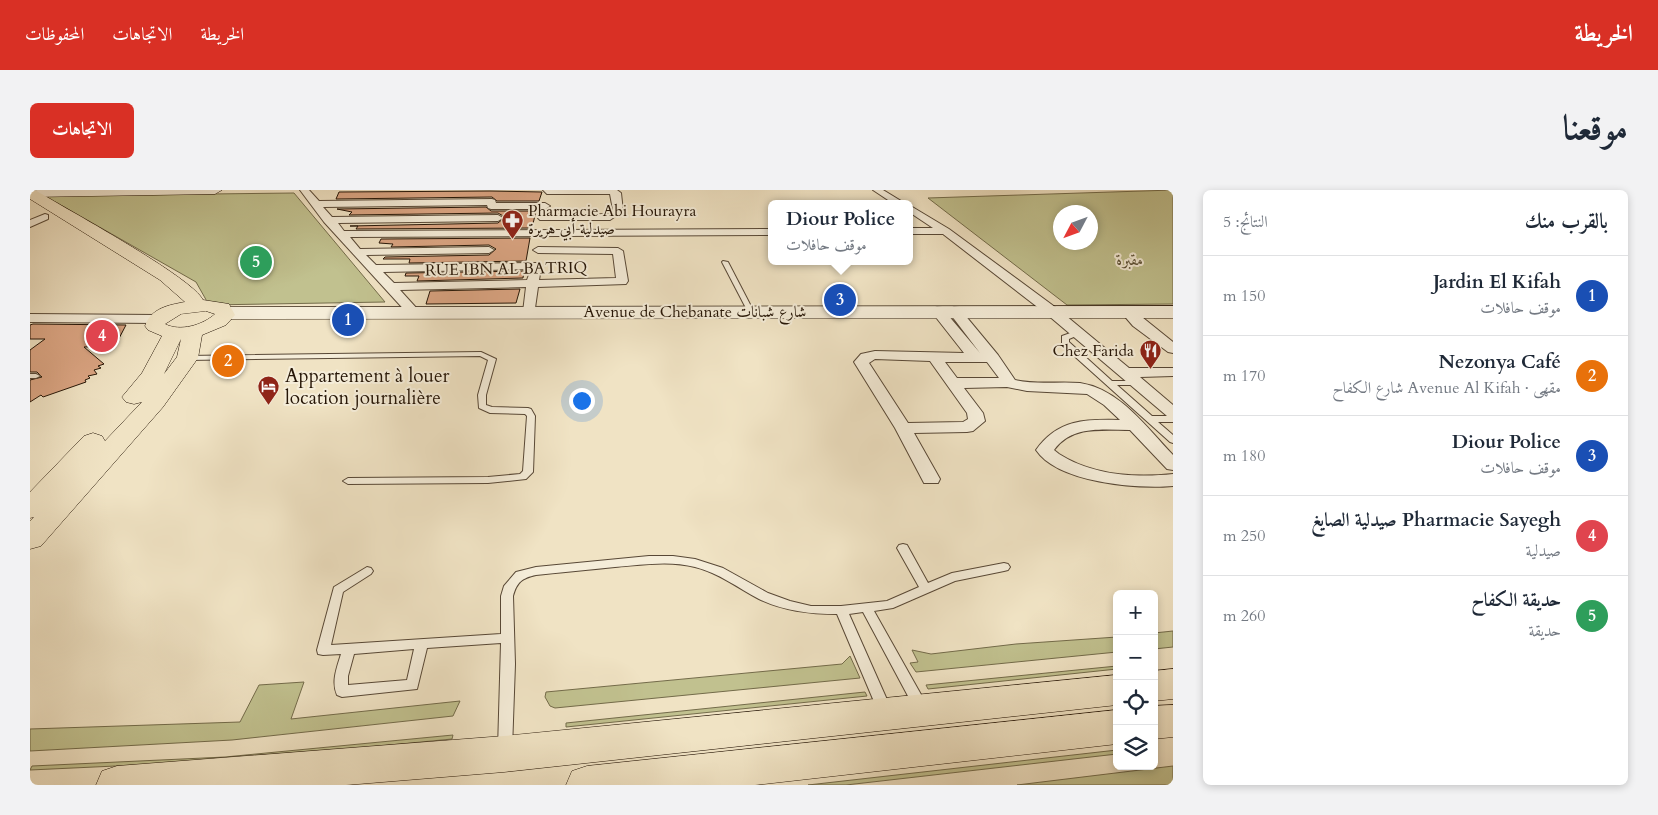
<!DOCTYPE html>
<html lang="ar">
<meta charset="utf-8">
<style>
:root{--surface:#fff;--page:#f2f2f3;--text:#1f2937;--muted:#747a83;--line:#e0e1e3;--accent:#d93025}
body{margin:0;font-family:Cardo,Amiri,serif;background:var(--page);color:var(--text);direction:rtl}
.controls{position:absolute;right:15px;bottom:15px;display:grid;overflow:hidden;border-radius:8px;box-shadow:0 2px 8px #0003}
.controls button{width:45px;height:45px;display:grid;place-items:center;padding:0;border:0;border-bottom:1px solid var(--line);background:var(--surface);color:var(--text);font:25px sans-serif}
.compass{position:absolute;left:1023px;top:15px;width:45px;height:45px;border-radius:50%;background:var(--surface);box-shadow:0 2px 8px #0003;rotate:229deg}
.you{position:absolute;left:551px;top:210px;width:18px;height:18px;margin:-12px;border:4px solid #fff;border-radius:50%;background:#1a73e8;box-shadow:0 0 0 8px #1a73e833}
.badge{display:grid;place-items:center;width:32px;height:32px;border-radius:50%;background:var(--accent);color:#fff;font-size:16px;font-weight:700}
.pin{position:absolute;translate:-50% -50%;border:2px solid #fff;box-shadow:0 1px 5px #0006}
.popup{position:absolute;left:738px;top:10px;width:145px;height:65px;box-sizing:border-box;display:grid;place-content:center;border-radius:8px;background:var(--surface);filter:drop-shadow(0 1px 4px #0005);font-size:16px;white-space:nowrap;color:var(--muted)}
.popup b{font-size:19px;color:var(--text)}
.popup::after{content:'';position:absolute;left:50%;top:100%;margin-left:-10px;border:10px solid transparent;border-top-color:var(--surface)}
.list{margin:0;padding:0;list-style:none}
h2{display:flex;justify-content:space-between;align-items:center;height:65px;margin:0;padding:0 20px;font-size:21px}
h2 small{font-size:16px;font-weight:400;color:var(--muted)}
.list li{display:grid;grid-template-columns:32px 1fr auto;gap:15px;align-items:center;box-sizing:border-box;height:80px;padding:0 20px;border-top:1px solid var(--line)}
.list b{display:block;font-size:19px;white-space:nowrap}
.list p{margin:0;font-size:16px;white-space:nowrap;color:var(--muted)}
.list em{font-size:16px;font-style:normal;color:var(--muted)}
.icon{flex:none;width:28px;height:28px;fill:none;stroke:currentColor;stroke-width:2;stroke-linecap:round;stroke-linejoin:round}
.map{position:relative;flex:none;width:1143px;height:595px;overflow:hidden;direction:ltr;border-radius:8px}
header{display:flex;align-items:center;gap:30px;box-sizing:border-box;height:70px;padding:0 25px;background:var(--accent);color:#fff}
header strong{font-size:24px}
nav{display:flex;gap:28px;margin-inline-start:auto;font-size:18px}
.intro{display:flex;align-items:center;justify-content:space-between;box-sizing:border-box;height:120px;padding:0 30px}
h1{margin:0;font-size:35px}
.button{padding:12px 22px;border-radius:8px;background:var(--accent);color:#fff;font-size:18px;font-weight:700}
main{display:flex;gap:30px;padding:0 30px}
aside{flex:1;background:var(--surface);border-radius:8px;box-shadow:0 2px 8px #0003}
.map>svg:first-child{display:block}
.green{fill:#c1c18f;stroke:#736b4a;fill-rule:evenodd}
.building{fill:#dba583;stroke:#251506}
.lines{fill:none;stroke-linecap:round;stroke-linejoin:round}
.lane-casing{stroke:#584836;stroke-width:2}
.street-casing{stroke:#584836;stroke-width:2}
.secondary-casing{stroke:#251506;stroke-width:1}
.primary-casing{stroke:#251506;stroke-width:1}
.lane{fill:#f5edd9;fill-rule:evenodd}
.street{fill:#f5edd9;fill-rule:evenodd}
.secondary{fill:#f5edd9;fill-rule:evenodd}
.primary{fill:#f0e3c4;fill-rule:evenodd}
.labels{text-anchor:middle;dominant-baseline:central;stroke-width:4;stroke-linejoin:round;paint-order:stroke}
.far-poi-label{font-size:16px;fill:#251506;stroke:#f5edd9;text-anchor:start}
.far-park-label{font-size:16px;font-style:italic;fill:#5c5136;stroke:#f5edd9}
.far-street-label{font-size:16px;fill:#251506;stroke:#f5edd9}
.poi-label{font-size:19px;fill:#251506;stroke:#f5edd9;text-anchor:start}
</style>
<header>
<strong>الخريطة</strong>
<nav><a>الخريطة</a><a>الاتجاهات</a><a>المحفوظات</a></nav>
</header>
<div class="intro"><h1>موقعنا</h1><a class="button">الاتجاهات</a></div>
<main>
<aside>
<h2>بالقرب منك<small>النتائج: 5</small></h2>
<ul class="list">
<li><span class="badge" style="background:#1a4fb4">1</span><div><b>Jardin El Kifah</b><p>موقف حافلات</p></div><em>150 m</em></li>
<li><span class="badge" style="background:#e8710a">2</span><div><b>Nezonya Café</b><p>مقهى · Avenue Al Kifah شارع الكفاح</p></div><em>170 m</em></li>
<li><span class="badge" style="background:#1a4fb4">3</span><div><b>Diour Police</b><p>موقف حافلات</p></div><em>180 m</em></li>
<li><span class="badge" style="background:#e0444e">4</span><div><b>Pharmacie Sayegh صيدلية الصايغ</b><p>صيدلية</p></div><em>250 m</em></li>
<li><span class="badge" style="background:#2e9e5b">5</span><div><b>حديقة الكفاح</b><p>حديقة</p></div><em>260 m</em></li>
</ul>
</aside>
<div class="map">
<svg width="1143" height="595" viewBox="0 0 1143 595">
<rect width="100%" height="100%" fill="#f0e3c4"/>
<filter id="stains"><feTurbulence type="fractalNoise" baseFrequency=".004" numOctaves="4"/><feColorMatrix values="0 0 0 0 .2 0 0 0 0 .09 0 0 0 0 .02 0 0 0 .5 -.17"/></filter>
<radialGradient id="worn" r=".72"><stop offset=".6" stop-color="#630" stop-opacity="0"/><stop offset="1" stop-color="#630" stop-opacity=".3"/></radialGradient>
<!-- green -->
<g class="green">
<path d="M1143 0V114L1037 115 898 8ZM1030 22H1060V52H1030Z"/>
<path d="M264 3 355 112 179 115 166 92 15 6Z"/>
<path d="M1143 441V457L1124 459V443Z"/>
<path d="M1087 447V462L886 482 880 473 888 472 882 460 901 464 986 454Z"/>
<path d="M820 466 830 488 525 518 520 516 515 507 516 502 812 474Z"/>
<path d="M1087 476V479L898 499 896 495Z"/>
<path d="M274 492 261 529 430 511 423 526 202 550 0 561V539L210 532 229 495Z"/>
<path d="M835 502 837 506 536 537V533Z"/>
<path d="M423 545 422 549 193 571 0 580 2 576 195 567Z"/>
<path d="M1087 560V564L816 595H778Z"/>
<path d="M1143 576V595H987Z"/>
</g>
<!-- building -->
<g class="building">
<path d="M309 2 460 1 512 2 509 11H467L462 7 306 9Z"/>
<path d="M456 17 461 21H506L502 38 326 39 328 36H320L468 33 475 27 468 23 319 25 322 22 307 19Z"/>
<path d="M500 48 496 71 379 73 380 69H353L355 67 459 65 466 59 459 55 361 57 363 54 349 53 351 49Z"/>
<path d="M494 81 493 88 387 91 389 86H375L376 83Z"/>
<path d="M490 99 486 113 396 114 400 101Z"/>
<path d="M3 134 96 135 85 156 54 157 74 174 68 176 71 178 64 180 67 184 58 186 60 188 55 190 56 192 13 207 11 205 0 212V190L12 187 7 182H0V160L15 149H0V135Z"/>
</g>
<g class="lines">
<defs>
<g id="lane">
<path d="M693 71 698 72 724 122 723 123 718 122 692 72Z"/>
<path d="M1046 141 1053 143 1039 149V152L1082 191H1111L1112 193 1108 195H1087L1122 226H1143V232H1128L1143 245V253L1140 252 1032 155V146Z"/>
<path d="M451 162 466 169 456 205V215L462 217 498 218 501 219 505 226 503 282 496 289 458 293 318 294 313 291 318 288 458 287 490 284 493 281 497 226 495 224 460 223 449 218 448 205 458 170 450 166 157 170 153 168 157 166Z"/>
<path d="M0 184H6L10 186 6 188H0Z"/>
<path d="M873 354 877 355 898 393 922 383 974 373 978 374 980 377 978 380 974 381 925 391 863 418 844 421 898 517 896 521 891 523 886 521 833 422 819 424 862 521 860 525 855 527 850 525 848 521 807 424C780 424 754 421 729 409 708 398 689 383 665 377 639 370 611 375 585 377 559 380 532 382 506 385 492 388 487 392 483 406L485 474 482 559 480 564 475 565 470 564 468 559 471 453 397 458 387 499 312 507 307 505C301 492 307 477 311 464L293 465 288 464 287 460 304 397 337 377 341 378 343 381 341 384 313 402 301 455 471 444V406L474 396 486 382 506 377 619 366H643L665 369 693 378 738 403 760 411 781 416H811L857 411 889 397 867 358 869 355ZM384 459 377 490 318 495V486L324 464Z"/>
</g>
<g id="street">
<path d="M270 0H279L289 11 462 9 465 10 466 13H515L520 16 515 19H461L458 18 457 15 293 17 302 27 468 25 473 28 468 31 308 33 314 41 741 39V45L320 47 330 59 459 57 464 60 459 63 336 65 346 75 506 73 512 76 506 79 353 82 364 93 497 90 500 82 504 80 510 84 509 90 586 88 583 64 508 63 503 60 508 57 588 58 593 61 598 91 596 94 508 97 504 125 499 126 493 122 496 97 370 100 390 122 384 126 379 125 294 32Z"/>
<path d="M513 0H587L591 3 593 21 580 30H510L508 28 513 25 578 24 583 20 580 4H517Z"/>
<path d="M843 0H853L876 14H864Z"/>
<path d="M879 15 919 39 1029 120 1099 178H1143V186L1110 187 1143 215V228L1137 226 1019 126 913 44H879V38H903L879 22Z"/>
<path d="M15 24 18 25V29L0 37V30Z"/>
<path d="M907 117 912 118 950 163 918 121 924 117 929 118 968 165 985 190C1007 195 1029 191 1050 193 1090 199 1117 238 1143 265V280L1137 279 1100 240C1073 240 1042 235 1024 260L1029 264C1062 285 1105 288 1143 284V296C1107 299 1028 293 1006 260 1028 229 1056 229 1090 230L1074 215 1057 204 997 201 977 197 934 198 953 223 955 231 943 241 937 242 884 243 910 289 908 293H894L865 238 824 172 831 164 845 161 934 163 901 121ZM845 169 900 171 937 223 938 229 933 232 878 233 839 173ZM915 172H957L969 188H927Z"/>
<path d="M1097 118 1102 119 1143 152V163L1138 162 1103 136 1091 122Z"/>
<path d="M0 124 127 125 134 129 127 133 0 132Z"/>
</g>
<g id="secondary">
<path d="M0 0H192L185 4 0 7Z"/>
<path d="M1143 116V128L196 129 189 127 186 123 189 119 196 117Z"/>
</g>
<g id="primary">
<path d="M0 0H5C34 18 162 87 173 110L199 114 205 125 196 135 172 145 168 168 133 217 11 356 0 359V331L4 327 0 328V302L54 246 63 243 72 246 75 251 112 212 104 214 96 212 92 207 112 183 132 146 118 140 115 136C121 118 139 115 155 112L130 90 0 9ZM176 121 185 124C173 135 150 142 135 134L151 124ZM151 149 147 167 134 184Z"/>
<path d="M1143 479V509L1124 511V481Z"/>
<path d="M1087 485V515L474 582 316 595H66L72 581 87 576 474 546Z"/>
<path d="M1143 515V547L1124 549V516Z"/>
<path d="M1087 520V554L725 595H536L542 581 557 576Z"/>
</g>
</defs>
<!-- lane casing -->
<use href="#lane" class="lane-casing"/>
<!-- street casing -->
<use href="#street" class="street-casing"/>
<!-- secondary casing -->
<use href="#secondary" class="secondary-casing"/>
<!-- primary casing -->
<use href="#primary" class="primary-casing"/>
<!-- lane -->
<use href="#lane" class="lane"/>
<!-- street -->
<use href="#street" class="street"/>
<!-- secondary -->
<use href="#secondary" class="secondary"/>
<!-- primary -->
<use href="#primary" class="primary"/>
</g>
<!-- icons -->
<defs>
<symbol id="pharmacy-pin" viewBox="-11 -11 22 30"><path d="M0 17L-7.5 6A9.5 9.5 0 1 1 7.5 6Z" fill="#8f2418" stroke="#f5edd9"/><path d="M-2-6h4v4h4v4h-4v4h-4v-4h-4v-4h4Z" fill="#fff"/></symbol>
<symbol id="restaurant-pin" viewBox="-11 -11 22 30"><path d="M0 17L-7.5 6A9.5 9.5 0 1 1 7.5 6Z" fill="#8f2418" stroke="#f5edd9"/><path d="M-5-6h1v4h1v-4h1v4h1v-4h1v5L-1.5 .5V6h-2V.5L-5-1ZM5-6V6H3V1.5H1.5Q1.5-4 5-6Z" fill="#fff"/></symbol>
<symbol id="hotel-pin" viewBox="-11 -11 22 30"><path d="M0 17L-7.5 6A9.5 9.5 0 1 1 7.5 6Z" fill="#8f2418" stroke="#f5edd9"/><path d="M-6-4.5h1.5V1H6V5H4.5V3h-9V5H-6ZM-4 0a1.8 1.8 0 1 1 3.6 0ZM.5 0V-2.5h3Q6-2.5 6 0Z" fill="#fff"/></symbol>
</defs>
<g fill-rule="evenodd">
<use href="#pharmacy-pin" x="470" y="18" width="25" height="34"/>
<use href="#restaurant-pin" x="1108" y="148" width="25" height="34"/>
<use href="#hotel-pin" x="226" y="184" width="25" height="34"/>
</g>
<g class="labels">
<!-- far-poi labels -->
<g class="far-poi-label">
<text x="498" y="21">Pharmacie Abi Hourayra<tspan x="498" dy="18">صيدلية أبي هريرة</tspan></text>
<text x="1104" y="161" text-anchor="end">Chez Farida</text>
</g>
<!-- far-park labels -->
<g class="far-park-label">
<text x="1100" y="70">مقبرة</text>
</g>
<!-- far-street labels -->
<g class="far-street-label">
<text transform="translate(476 79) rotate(-1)">RUE IBN AL BATRIQ</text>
<text x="665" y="122">Avenue de Chebanate شارع شبانات</text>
</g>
<!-- poi labels -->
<g class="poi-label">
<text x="255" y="186">Appartement à louer<tspan x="255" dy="22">location journalière</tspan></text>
</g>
</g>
<rect width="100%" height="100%" filter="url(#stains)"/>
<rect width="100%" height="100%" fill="url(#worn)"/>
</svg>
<div class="controls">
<button>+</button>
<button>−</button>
<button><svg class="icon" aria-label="locate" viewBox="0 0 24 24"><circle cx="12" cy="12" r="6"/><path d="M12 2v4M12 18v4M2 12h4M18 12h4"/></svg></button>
<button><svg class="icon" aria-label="layers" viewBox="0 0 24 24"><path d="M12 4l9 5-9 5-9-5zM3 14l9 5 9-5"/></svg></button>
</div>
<svg class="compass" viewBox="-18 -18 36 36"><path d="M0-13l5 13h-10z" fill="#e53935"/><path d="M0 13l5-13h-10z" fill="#747a83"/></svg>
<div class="you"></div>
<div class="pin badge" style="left:318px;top:130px;background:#1a4fb4">1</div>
<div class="pin badge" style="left:198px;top:171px;background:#e8710a">2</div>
<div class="pin badge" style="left:810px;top:110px;background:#1a4fb4">3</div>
<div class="popup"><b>Diour Police</b>موقف حافلات</div>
<div class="pin badge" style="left:72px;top:146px;background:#e0444e">4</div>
<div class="pin badge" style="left:226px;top:72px;background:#2e9e5b">5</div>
</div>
</main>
